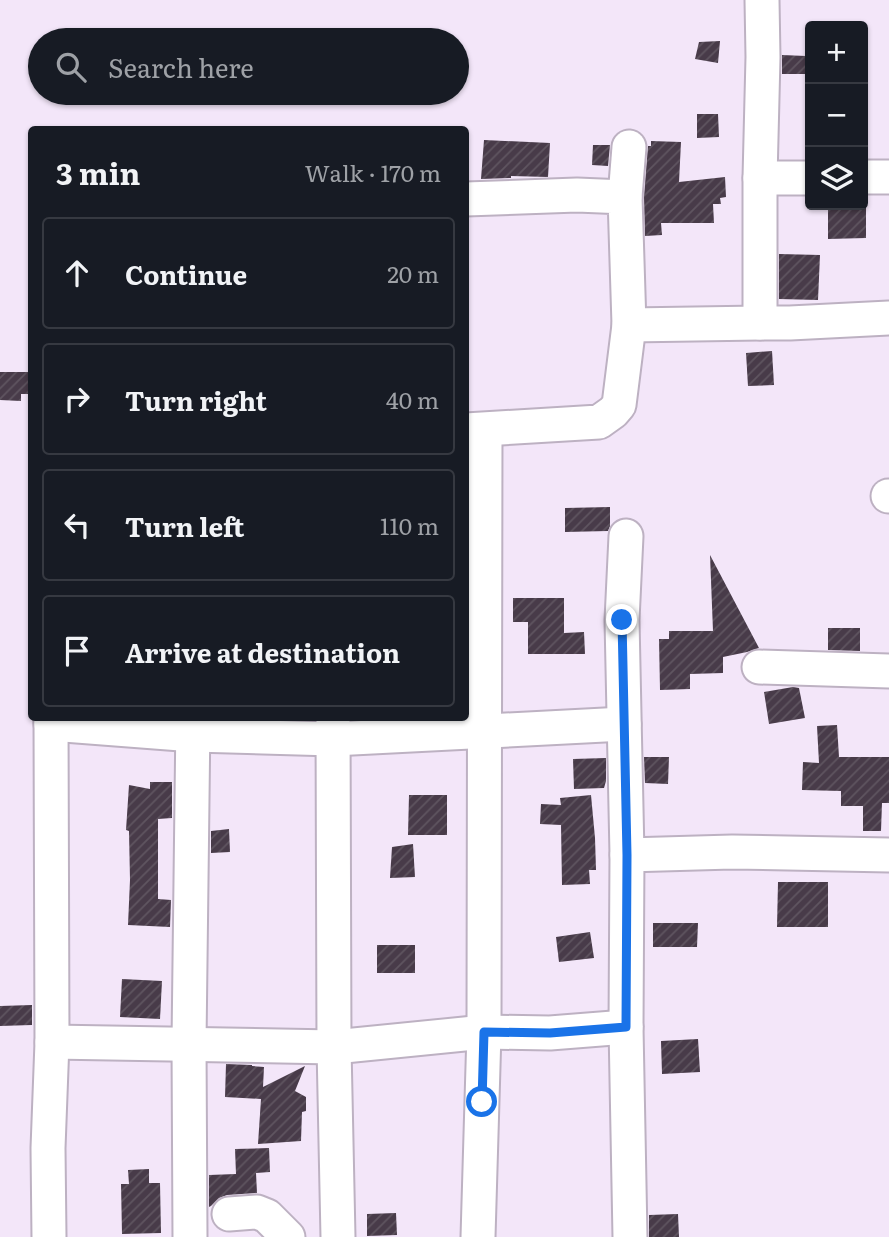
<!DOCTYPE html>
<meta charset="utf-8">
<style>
:root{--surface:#171b24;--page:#20242c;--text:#f1f3f6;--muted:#9ea1a6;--line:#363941}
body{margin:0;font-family:Literata,serif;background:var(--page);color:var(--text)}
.controls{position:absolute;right:21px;top:21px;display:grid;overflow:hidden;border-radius:7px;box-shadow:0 2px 5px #0004}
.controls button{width:63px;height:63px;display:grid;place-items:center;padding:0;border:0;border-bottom:2px solid var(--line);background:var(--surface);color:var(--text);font:35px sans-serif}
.stop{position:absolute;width:21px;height:21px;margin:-16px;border:5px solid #1a73e8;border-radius:50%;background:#fff}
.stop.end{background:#1a73e8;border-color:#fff;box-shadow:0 2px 7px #0008}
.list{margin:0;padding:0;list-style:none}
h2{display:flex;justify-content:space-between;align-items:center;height:91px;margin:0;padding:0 28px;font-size:30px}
h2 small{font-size:23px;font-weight:400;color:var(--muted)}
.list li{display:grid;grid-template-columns:46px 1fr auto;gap:21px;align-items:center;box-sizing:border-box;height:112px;margin:0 14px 14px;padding:0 14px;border:2px solid var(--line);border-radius:7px}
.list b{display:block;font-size:26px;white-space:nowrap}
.list em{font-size:23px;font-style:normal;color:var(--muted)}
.icon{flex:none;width:38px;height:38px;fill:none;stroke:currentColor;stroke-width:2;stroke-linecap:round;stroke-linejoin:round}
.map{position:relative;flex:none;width:889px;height:1237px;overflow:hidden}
.search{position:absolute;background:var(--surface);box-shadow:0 2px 5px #0004;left:28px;top:28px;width:441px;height:77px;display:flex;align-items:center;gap:18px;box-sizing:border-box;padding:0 24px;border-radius:38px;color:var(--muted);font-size:26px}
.panel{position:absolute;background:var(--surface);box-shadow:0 2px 5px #0004;left:28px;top:126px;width:441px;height:595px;border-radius:7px}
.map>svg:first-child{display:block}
.building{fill:url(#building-hatch)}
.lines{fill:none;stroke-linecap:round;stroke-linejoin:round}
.minor-casing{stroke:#bdb1c2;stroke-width:37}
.minor{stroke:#fff;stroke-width:33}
.route{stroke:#1a73e8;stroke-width:9}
</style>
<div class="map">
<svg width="889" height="1237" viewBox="0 0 889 1237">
<defs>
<pattern id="building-hatch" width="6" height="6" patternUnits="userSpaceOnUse" patternTransform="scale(1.75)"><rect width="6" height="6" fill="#483b49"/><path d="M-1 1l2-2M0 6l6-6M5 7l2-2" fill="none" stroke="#5f5560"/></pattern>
</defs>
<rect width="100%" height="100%" fill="#f3e6f9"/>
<!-- building -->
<g class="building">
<path d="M720 41 718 63 695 59 699 42Z"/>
<path d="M782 55 806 56 807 74H782Z"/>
<path d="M697 114H718L719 137 697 138Z"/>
<path d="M484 140 550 143 548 177 511 176V178L481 179Z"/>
<path d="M651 141 681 142 679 182 725 177 726 197 720 198 721 204H713L714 223H661L662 235 645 236 644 197 648 146H651Z"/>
<path d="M593 145H610L608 166 592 165Z"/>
<path d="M828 205H866V238L828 239Z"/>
<path d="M779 254 820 255 818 300 779 299Z"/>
<path d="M772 351 774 385 748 386 746 353Z"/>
<path d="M0 372H32V394H21V401L0 400Z"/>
<path d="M610 507V526L608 531 565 532V508Z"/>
<path d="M710 555 759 648 747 652 723 657V673L690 674V689L660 690 659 639H669V631H713Z"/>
<path d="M513 598H564V633L584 632 585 654H528V622H513Z"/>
<path d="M828 628H860V651L828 650Z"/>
<path d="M793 687 799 688 805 718 769 724 764 692Z"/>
<path d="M837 725 839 757H889V803H882L881 831H863V806H841V791L802 790 803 762 819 763 817 726Z"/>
<path d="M644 757H669L668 784 645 783Z"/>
<path d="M606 758V781L604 788 574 789 573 759Z"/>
<path d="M150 782H172V818L158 819V899L171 900 170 927 128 925 130 880 129 831 126 830 129 785 150 789Z"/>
<path d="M409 795H447V835H408Z"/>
<path d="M591 795 595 838 596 870H589L590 884 562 885 561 825 540 824 541 804 561 805 560 798Z"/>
<path d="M229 829 230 852 211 853V831Z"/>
<path d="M413 844 415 877 390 878 392 847Z"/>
<path d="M778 882H828V927H777Z"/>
<path d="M653 923H698L697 947H653Z"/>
<path d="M590 932 594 958 559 962 556 937Z"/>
<rect x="377" y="945" width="38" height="28"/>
<path d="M122 979 162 981 160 1019 120 1017Z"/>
<path d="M32 1005V1025L0 1026V1006Z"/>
<path d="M698 1039 700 1072 662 1074 661 1041Z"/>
<path d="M226 1064 252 1065V1066L264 1067 263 1087 305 1066 295 1091 306 1097V1111L302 1112 301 1141 258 1144 261 1099 225 1097Z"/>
<path d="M269 1148 270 1172 256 1173 257 1193 227 1195 219 1198 211 1206 209 1207V1175L236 1174 235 1149Z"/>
<path d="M149 1169V1183H160L161 1233 122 1234 121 1184H129L128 1170Z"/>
<path d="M396 1213 397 1235 367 1236V1214Z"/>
<path d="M678 1214 679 1237H649V1215Z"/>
</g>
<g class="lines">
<defs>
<g id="minor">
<path d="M863 177H889"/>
<path d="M760 178 763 57 762 0"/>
<path d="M810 178H760V323H790L889 318"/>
<path d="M625 197 629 147"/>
<path d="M466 199 577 195 625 197 629 325 619 405 613 412 599 422 466 430"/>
<path d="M629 325 760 323"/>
<path d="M888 496H889"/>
<path d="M626 536 622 620 627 855 626 1027 630 1237"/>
<path d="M759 667 889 671"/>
<path d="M333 718 334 1047 338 1237"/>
<path d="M51 724 194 735 333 739 624 724"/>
<path d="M627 855 732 852 889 855"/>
<path d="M52 1042 334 1047 484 1032 550 1033 626 1027"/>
<path d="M229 1214 257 1212 267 1216 288 1237"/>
<path d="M49 1237 48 1148 52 1042 51 718"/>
<path d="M190 1237 189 1043 193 718"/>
<path d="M478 1237 484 1032 485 430"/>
</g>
</defs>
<!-- minor casing -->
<use href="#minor" class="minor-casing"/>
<!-- minor -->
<use href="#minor" class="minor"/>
</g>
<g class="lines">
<!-- route -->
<path class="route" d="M482 1102 484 1032 550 1033 626 1027 627 855 622 620"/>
</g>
</svg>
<div class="controls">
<button>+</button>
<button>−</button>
<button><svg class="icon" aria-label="layers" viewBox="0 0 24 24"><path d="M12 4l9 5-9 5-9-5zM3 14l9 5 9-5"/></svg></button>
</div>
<div class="stop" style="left:482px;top:1102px"></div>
<div class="stop end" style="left:622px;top:620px"></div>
<div class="search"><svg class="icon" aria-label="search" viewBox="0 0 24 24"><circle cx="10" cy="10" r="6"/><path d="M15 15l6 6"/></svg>Search here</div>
<section class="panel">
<h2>3 min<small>Walk · 170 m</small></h2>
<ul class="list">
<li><svg class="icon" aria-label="ahead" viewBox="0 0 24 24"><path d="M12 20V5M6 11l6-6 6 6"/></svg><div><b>Continue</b></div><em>20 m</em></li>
<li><svg class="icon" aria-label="right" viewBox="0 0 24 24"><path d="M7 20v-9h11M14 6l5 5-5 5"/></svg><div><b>Turn right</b></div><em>40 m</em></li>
<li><svg class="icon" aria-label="left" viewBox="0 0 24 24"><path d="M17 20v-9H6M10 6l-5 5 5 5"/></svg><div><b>Turn left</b></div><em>110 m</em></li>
<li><svg class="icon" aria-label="arrive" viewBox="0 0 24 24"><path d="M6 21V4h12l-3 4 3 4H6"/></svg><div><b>Arrive at destination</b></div></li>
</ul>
</section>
</div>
